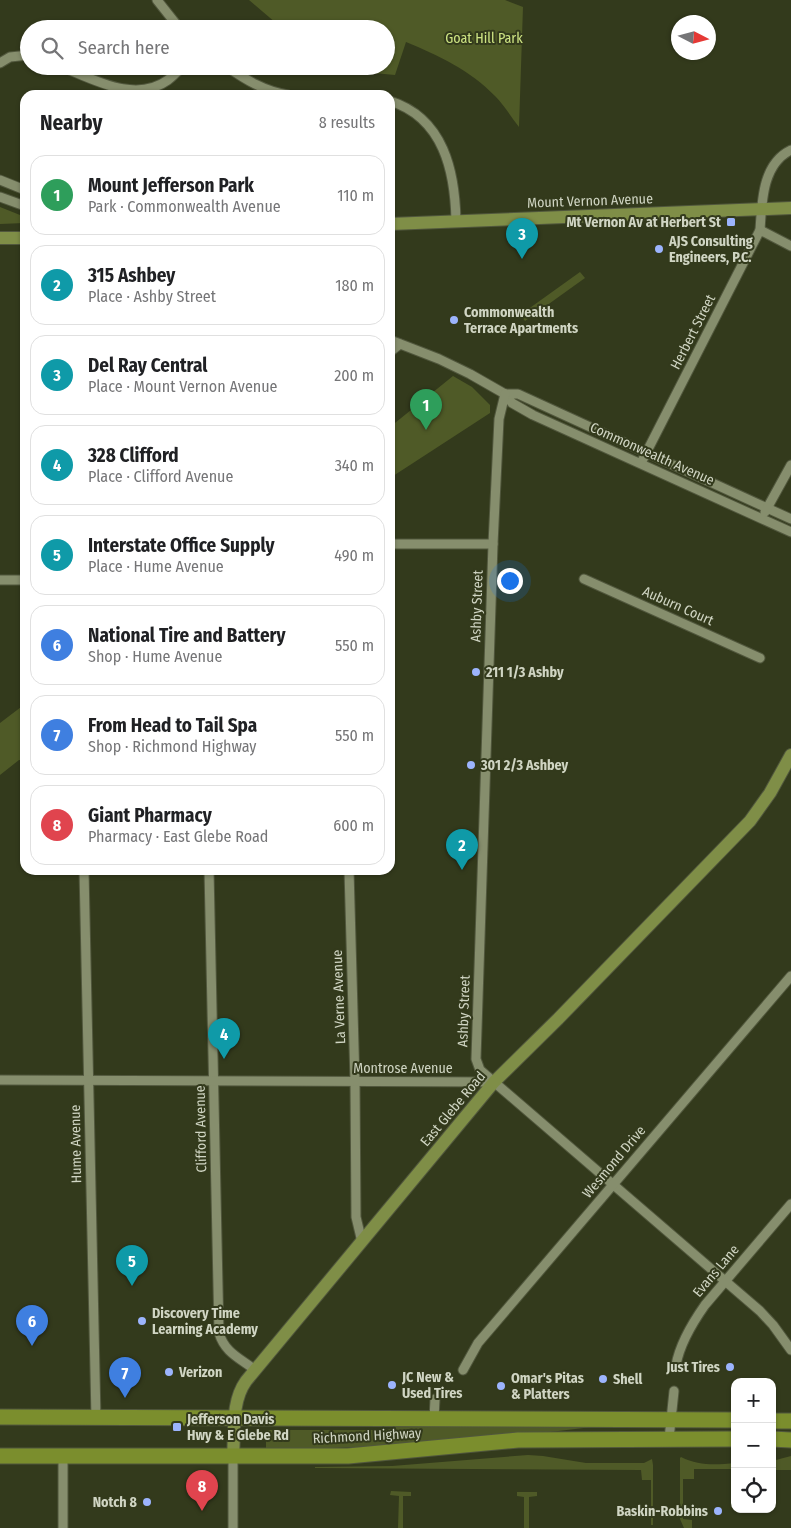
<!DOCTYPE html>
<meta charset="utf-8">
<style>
:root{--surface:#fff;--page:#f6f6f6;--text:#202124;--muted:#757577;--line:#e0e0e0;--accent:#111827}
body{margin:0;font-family:"Fira Sans Condensed",sans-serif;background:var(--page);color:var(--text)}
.controls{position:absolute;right:15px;bottom:15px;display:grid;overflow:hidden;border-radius:10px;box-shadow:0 1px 4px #0004}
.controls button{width:45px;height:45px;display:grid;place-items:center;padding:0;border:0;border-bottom:1px solid var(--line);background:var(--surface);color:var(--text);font:25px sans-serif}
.compass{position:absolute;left:671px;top:15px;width:45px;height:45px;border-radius:50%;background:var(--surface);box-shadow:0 1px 4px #0004;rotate:96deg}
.you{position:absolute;left:509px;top:580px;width:18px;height:18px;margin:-12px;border:4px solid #fff;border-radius:50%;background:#1a73e8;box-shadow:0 0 0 8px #1a73e833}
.badge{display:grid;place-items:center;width:32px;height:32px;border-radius:50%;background:var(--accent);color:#fff;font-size:16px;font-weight:700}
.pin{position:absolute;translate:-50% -41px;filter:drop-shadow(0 1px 2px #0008)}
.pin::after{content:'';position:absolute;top:26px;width:18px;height:15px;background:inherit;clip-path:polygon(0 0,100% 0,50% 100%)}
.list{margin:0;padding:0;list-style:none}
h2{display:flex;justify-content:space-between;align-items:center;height:65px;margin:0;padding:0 20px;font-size:21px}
h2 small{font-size:16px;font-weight:400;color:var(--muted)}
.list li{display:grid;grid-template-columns:32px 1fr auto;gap:15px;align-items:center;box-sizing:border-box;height:80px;margin:0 10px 10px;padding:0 10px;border:1px solid var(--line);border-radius:15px}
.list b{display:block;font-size:19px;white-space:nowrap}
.list p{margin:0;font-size:16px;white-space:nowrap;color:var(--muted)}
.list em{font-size:16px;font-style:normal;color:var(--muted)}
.icon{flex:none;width:28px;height:28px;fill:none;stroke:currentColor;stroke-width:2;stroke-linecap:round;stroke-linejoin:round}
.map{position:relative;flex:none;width:791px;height:1528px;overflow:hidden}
.search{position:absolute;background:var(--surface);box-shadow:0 1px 4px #0004;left:20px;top:20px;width:375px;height:55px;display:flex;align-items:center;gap:12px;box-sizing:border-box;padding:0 18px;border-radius:28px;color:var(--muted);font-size:19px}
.panel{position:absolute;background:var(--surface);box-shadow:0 1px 4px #0004;left:20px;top:90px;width:375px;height:785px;border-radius:15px}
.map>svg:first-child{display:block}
.green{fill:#4f5a27}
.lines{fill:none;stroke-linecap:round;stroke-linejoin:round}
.minor-casing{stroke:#51573d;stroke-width:11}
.major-casing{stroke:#51573d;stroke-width:14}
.highway-casing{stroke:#51573d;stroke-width:17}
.minor{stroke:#868e6d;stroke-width:9}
.major{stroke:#7f8e47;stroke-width:12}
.highway{stroke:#7b8e2d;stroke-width:15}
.poi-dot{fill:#9cb4fd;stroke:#333a1c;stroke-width:2}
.labels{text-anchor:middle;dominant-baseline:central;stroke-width:4;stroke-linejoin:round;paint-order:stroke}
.park-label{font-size:14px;fill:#cee483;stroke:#333a1c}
.street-label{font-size:14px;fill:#d0d5c3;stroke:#333a1c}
.poi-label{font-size:14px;font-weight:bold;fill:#d0d5c3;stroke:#333a1c;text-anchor:start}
</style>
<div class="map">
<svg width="791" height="1528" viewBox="0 0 791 1528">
<rect width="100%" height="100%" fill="#333a1c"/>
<!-- green -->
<g class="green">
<path d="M249 0H505L523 7 519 127C511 117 504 105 495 96 471 71 438 55 406 42L395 75 352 71V66H386V29H283Z"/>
<path d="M0 207 25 217V223L0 224Z"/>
<path d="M580 272 585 278 525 321 520 315Z"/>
<path d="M453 376 472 387 490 405V413L390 478V427Z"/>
<path d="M25 704V760H19L0 775V723Z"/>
<path d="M402 1425 592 1427C484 1441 375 1448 266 1450V1430H387Z"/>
<path d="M528 1455 543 1456 586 1463H644L652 1459 653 1465V1525H651V1480H642L641 1470 315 1468V1467L392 1466Z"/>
<path d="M791 1456V1470H772V1461Z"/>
<path d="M681 1457C699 1466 716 1465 735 1463V1469H694V1479H683V1519L692 1520V1528H684L680 1519V1458Z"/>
<path d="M391 1491 411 1492V1496H403V1528H398L399 1496 390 1495Z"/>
<path d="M517 1492H537V1496L529 1497V1528H524V1497L517 1496Z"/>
</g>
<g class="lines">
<defs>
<g id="minor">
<path d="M157 0 180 29"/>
<path d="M0 63 10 57 29 55"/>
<path d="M60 66C93 79 135 104 168 80 173 76 178 71 183 66"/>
<path d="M226 66C246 80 264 91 288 95"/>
<path d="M390 101C444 118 455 172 456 221"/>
<path d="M0 180 25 190"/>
<path d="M0 197 25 206"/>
<path d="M760 230 791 246"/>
<path d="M390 340 439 359 470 374 505 394 512 403 533 415 791 532"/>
<path d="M390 352 400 344"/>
<path d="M505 394H518L791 519"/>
<path d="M641 463 760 230C762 202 762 164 791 150"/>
<path d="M765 512 791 465"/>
<path d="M390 544H493"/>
<path d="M584 579 760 658"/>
<path d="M0 580H25"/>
<path d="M84 870 96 1418"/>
<path d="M209 870 219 1333C225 1353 240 1358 255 1370"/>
<path d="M349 870 355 1082 356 1217 362 1242"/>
<path d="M0 1080 494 1082 760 1311 773 1325 791 1350"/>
<path d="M494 1082 480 1070 476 1059 493 544 499 419 505 394"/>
<path d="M676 1365C680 1343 693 1322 705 1305L791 1204"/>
<path d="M463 1370 478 1343 791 976"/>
<path d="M434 1419 435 1399"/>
<path d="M669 1439 674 1391"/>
<path d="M63 1528V1456"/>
<path d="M233 1528V1456"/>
</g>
<g id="major">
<path d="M390 224 791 208"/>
<path d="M0 238H25"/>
<path d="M233 1456C235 1431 231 1402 246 1381L494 1082 558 1019 750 821 770 793 791 755"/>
</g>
<g id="highway">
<path d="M0 1417 735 1420"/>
<path d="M772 1421H791"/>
<path d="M772 1439 791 1440"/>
<path d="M0 1456H348L518 1440 735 1439"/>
</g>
</defs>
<!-- minor casing -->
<use href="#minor" class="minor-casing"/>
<!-- major casing -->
<use href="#major" class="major-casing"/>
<!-- highway casing -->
<use href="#highway" class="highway-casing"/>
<!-- minor -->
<use href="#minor" class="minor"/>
<!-- major -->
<use href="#major" class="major"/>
<!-- highway -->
<use href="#highway" class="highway"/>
</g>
<!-- markers -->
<g class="poi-dot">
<rect x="726" y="217" width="10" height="10" rx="2.5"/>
<circle cx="659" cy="249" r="5"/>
<circle cx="454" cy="320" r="5"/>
<circle cx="476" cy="672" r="5"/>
<circle cx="471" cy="765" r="5"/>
<circle cx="142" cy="1321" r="5"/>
<circle cx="730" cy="1367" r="5"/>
<circle cx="169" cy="1372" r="5"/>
<circle cx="603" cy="1379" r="5"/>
<circle cx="392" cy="1385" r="5"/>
<circle cx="501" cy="1386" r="5"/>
<rect x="172" y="1422" width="10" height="10" rx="2.5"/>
<circle cx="147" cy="1502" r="5"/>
<circle cx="718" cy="1511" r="5"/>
</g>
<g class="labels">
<!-- park labels -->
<g class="park-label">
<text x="484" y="38">Goat Hill Park</text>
</g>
<!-- street labels -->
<g class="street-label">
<text transform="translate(590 201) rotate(-2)">Mount Vernon Avenue</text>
<text transform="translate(693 332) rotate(-63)">Herbert Street</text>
<text transform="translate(652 454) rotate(24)">Commonwealth Avenue</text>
<text transform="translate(477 606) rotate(-88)">Ashby Street</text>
<text transform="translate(678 606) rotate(24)">Auburn Court</text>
<text transform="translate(339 997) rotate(-92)">La Verne Avenue</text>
<text transform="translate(464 1011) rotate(-88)">Ashby Street</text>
<text x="403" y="1068">Montrose Avenue</text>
<text transform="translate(453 1109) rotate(-50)">East Glebe Road</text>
<text transform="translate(201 1129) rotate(-91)">Clifford Avenue</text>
<text transform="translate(76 1144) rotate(-91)">Hume Avenue</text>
<text transform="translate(614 1162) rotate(-50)">Wesmond Drive</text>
<text transform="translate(716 1271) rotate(-50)">Evans Lane</text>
<text transform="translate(367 1436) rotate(-3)">Richmond Highway</text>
</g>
<!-- poi labels -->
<g class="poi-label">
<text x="721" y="222" text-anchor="end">Mt Vernon Av at Herbert St</text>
<text x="669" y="241">AJS Consulting<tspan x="669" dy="16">Engineers, P.C.</tspan></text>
<text x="464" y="312">Commonwealth<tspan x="464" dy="16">Terrace Apartments</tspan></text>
<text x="486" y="672">211 1/3 Ashby</text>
<text x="481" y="765">301 2/3 Ashbey</text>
<text x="152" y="1313">Discovery Time<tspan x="152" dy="16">Learning Academy</tspan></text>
<text x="720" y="1367" text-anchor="end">Just Tires</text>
<text x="179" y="1372">Verizon</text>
<text x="402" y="1377">JC New &amp;<tspan x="402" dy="16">Used Tires</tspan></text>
<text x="511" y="1378">Omar's Pitas<tspan x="511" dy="16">&amp; Platters</tspan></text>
<text x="613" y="1379">Shell</text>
<text x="187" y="1419">Jefferson Davis<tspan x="187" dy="16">Hwy &amp; E Glebe Rd</tspan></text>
<text x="137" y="1502" text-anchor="end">Notch 8</text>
<text x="708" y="1511" text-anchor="end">Baskin-Robbins</text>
</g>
</g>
</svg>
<div class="controls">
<button>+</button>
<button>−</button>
<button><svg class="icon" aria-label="locate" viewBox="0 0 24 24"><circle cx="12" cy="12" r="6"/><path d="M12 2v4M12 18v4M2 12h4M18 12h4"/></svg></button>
</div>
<svg class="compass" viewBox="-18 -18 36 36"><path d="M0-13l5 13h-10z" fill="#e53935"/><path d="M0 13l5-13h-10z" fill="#757577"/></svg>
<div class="you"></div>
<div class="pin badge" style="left:426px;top:430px;background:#2e9e5b">1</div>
<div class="pin badge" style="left:462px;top:870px;background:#0f9aa8">2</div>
<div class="pin badge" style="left:522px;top:259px;background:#0f9aa8">3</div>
<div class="pin badge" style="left:224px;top:1059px;background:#0f9aa8">4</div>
<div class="pin badge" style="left:132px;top:1286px;background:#0f9aa8">5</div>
<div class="pin badge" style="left:32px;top:1346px;background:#3f7fe0">6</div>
<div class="pin badge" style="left:125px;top:1398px;background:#3f7fe0">7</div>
<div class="pin badge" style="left:202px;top:1511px;background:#e0444e">8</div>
<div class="search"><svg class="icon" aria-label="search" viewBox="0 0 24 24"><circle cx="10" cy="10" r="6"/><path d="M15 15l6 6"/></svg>Search here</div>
<section class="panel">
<h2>Nearby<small>8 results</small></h2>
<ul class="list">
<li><span class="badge" style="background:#2e9e5b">1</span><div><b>Mount Jefferson Park</b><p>Park · Commonwealth Avenue</p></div><em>110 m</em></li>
<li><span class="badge" style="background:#0f9aa8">2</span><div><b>315 Ashbey</b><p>Place · Ashby Street</p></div><em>180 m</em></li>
<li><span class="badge" style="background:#0f9aa8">3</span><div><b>Del Ray Central</b><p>Place · Mount Vernon Avenue</p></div><em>200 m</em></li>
<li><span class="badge" style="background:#0f9aa8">4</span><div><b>328 Clifford</b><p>Place · Clifford Avenue</p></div><em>340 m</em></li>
<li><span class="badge" style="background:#0f9aa8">5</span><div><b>Interstate Office Supply</b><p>Place · Hume Avenue</p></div><em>490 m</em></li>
<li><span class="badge" style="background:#3f7fe0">6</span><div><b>National Tire and Battery</b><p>Shop · Hume Avenue</p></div><em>550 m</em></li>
<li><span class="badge" style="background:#3f7fe0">7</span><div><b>From Head to Tail Spa</b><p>Shop · Richmond Highway</p></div><em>550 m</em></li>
<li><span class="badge" style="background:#e0444e">8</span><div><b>Giant Pharmacy</b><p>Pharmacy · East Glebe Road</p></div><em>600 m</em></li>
</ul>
</section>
</div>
